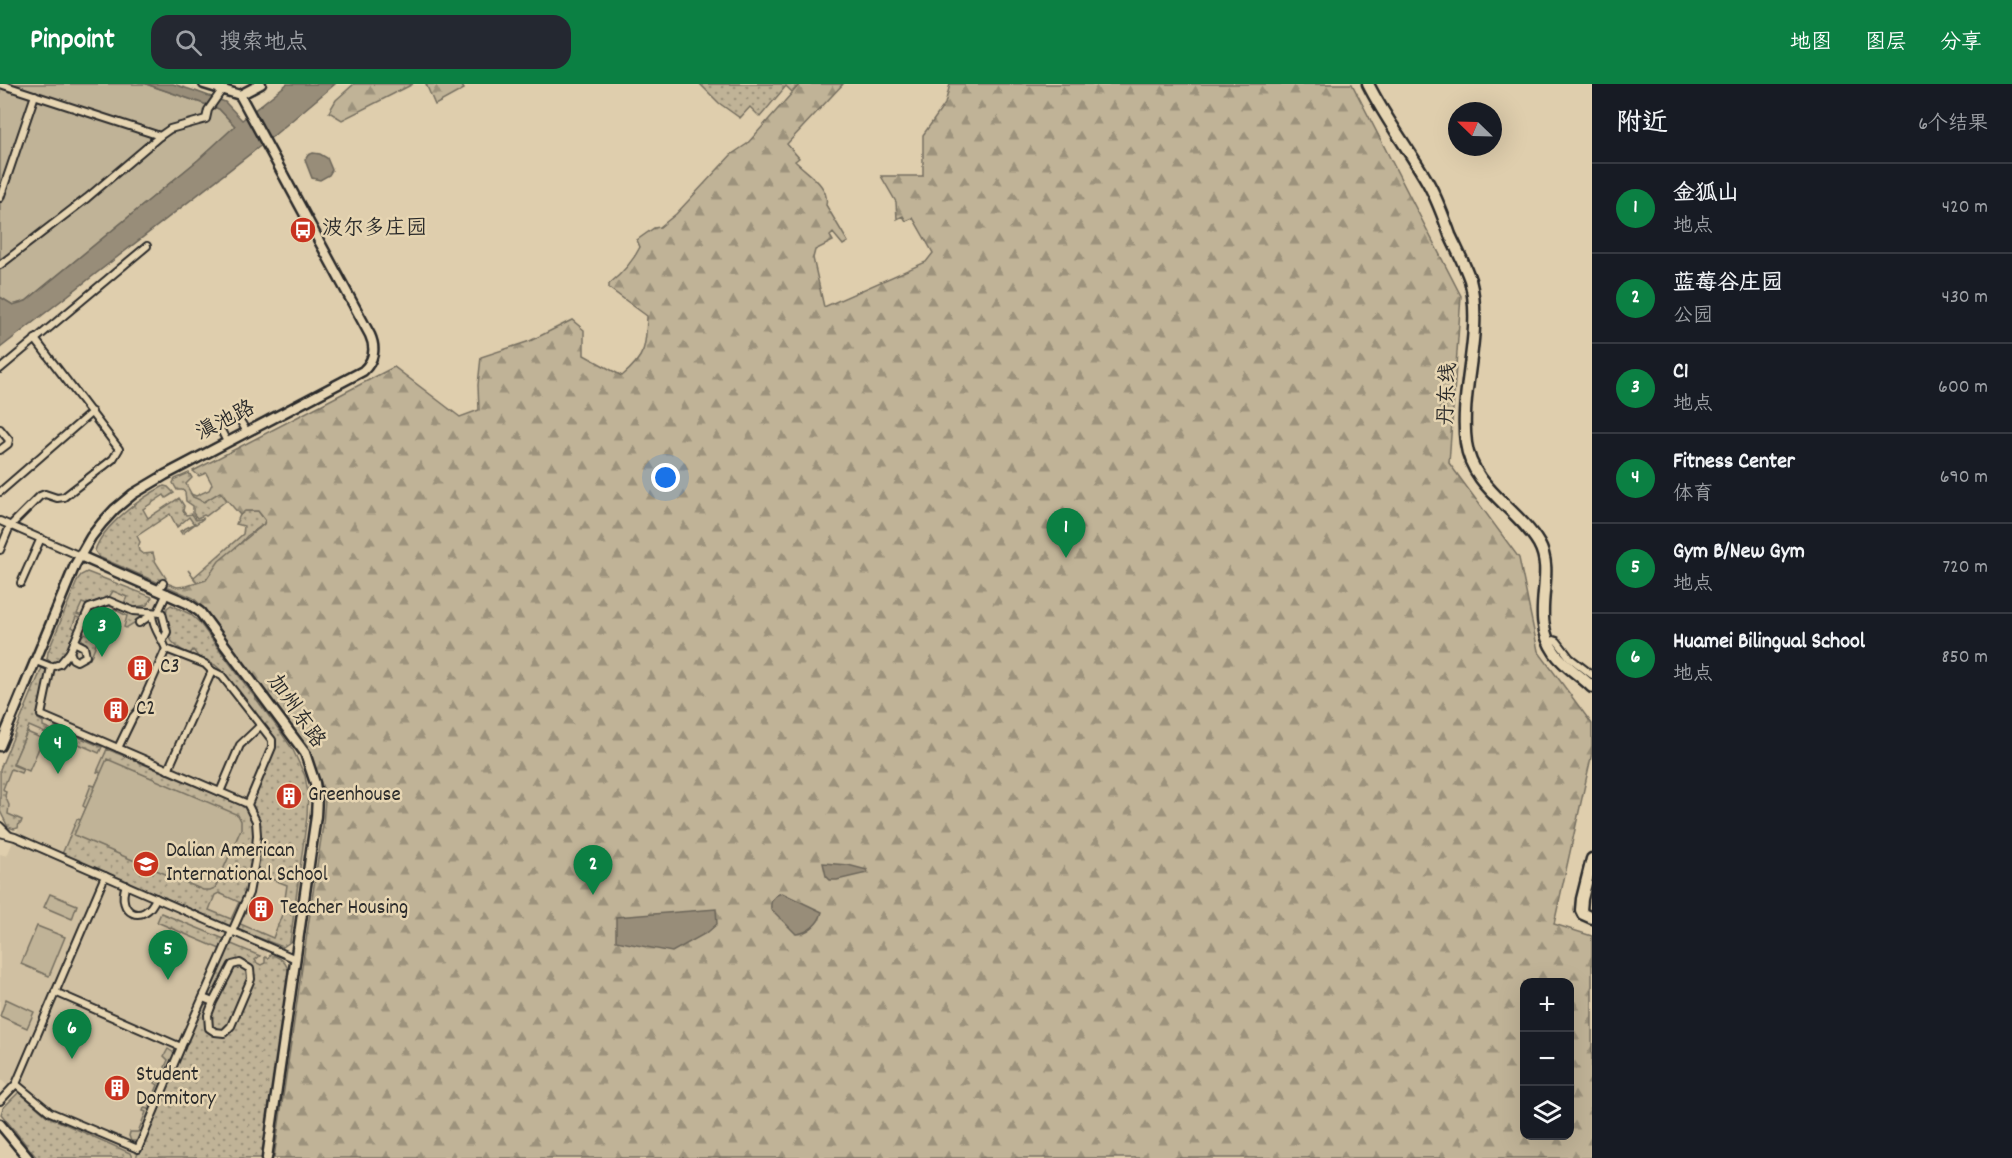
<!DOCTYPE html>
<html lang="zh">
<meta charset="utf-8">
<style>
:root{--surface:#171b24;--page:#242831;--text:#f1f3f6;--muted:#9ea1a6;--line:#363941;--accent:#0b8043}
body{margin:0;font-family:Dekko,"LXGW WenKai TC",sans-serif;background:var(--page);color:var(--text)}
.controls{position:absolute;right:18px;bottom:18px;display:grid;overflow:hidden;border-radius:12px;box-shadow:0 6px 24px #0002}
.controls button{width:54px;height:54px;display:grid;place-items:center;padding:0;border:0;border-bottom:2px solid var(--line);background:var(--surface);color:var(--text);font:30px sans-serif}
.compass{position:absolute;left:1448px;top:18px;width:54px;height:54px;border-radius:50%;background:var(--surface);box-shadow:0 6px 24px #0002;rotate:293deg}
.you{position:absolute;left:666px;top:394px;width:21px;height:21px;margin:-15px;border:4px solid #fff;border-radius:50%;background:#1a73e8;box-shadow:0 0 0 9px #1a73e833}
.badge{display:grid;place-items:center;width:39px;height:39px;border-radius:50%;background:var(--accent);color:#fff;font-size:20px;font-weight:700}
.pin{position:absolute;translate:-50% -50px;filter:drop-shadow(0 2px 3px #0008)}
.pin::after{content:'';position:absolute;top:32px;width:21px;height:18px;background:inherit;clip-path:polygon(0 0,100% 0,50% 100%)}
.list{margin:0;padding:0;list-style:none}
h2{display:flex;justify-content:space-between;align-items:center;height:78px;margin:0;padding:0 24px;font-size:26px}
h2 small{font-size:20px;font-weight:400;color:var(--muted)}
.list li{display:grid;grid-template-columns:39px 1fr auto;gap:18px;align-items:center;box-sizing:border-box;height:90px;padding:0 24px;border-top:2px solid var(--line)}
.list b{display:block;font-size:22px;white-space:nowrap}
.list p{margin:0;font-size:20px;white-space:nowrap;color:var(--muted)}
.list em{font-size:20px;font-style:normal;color:var(--muted)}
.icon{flex:none;width:33px;height:33px;fill:none;stroke:currentColor;stroke-width:2;stroke-linecap:round;stroke-linejoin:round}
.map{position:relative;flex:none;width:1592px;height:1074px;overflow:hidden}
header{display:flex;align-items:center;gap:36px;box-sizing:border-box;height:84px;padding:0 30px;background:var(--accent);color:#fff}
header strong{font-size:28px}
nav{display:flex;gap:33px;margin-inline-start:auto;font-size:21px}
.search{width:420px;height:54px;background:var(--page);display:flex;align-items:center;gap:15px;box-sizing:border-box;padding:0 21px;border-radius:18px;color:var(--muted);font-size:22px}
main{display:flex}
aside{flex:1;background:var(--surface)}
.map>svg:first-child{display:block}
.built{fill:#d0c0a2}
.grass{fill:url(#grass-dots);stroke:#766f61;stroke-width:1.5;fill-rule:evenodd}
.forest{fill:url(#forest-firs);stroke:#766f61;stroke-width:1.5;fill-rule:evenodd}
.park{fill:#c0b397;stroke:#766f61;stroke-width:1.5}
.water{fill:#988d79;stroke:#6c665a;stroke-width:1.5}
.lines{fill:none;stroke-linecap:round;stroke-linejoin:round}
.street-casing{stroke:#2b2b2b;stroke-width:10}
.secondary-casing{stroke:#2b2b2b;stroke-width:13}
.highway-casing{stroke:#2b2b2b;stroke-width:15}
.street{stroke:#e6d5b2;stroke-width:6}
.secondary{stroke:#e6d5b2;stroke-width:8}
.highway{stroke:#e6d5b2;stroke-width:10}
.labels{text-anchor:middle;dominant-baseline:central;stroke-width:5;stroke-linejoin:round;paint-order:stroke}
.poi-label{font-size:21px;fill:#2b2b2b;stroke:#e6d5b2;text-anchor:start}
.street-label{font-size:21px;fill:#2b2b2b;stroke:#e6d5b2}
</style>
<header>
<strong>Pinpoint</strong>
<div class="search"><svg class="icon" aria-label="search" viewBox="0 0 24 24"><circle cx="10" cy="10" r="6"/><path d="M15 15l6 6"/></svg>搜索地点</div>
<nav><a>地图</a><a>图层</a><a>分享</a></nav>
</header>
<main>
<div class="map">
<svg width="1592" height="1074" viewBox="0 0 1592 1074">
<defs>
<pattern id="grass-dots" width="8" height="8" patternUnits="userSpaceOnUse" patternTransform="scale(1.5)"><rect width="8" height="8" fill="#c0b397"/><path d="M2 2h.1M6 6h.1" fill="none" stroke="#9c927b" stroke-width="1.8" stroke-linecap="round"/></pattern>
<pattern id="forest-firs" width="22" height="20" patternUnits="userSpaceOnUse" patternTransform="scale(1.5)"><rect width="22" height="20" fill="#c0b397"/><path d="M5 1l3.5 6h-7zM16 11l3.5 6h-7z" fill="#9c927b"/></pattern>
</defs>
<rect width="100%" height="100%" fill="#dfcead"/>
<filter id="ink" filterUnits="userSpaceOnUse"><feTurbulence type="fractalNoise" baseFrequency=".0167" numOctaves="2"/><feDisplacementMap in="SourceGraphic" scale="12" xChannelSelector="R" yChannelSelector="G"/><feConvolveMatrix kernelMatrix="1 2 1 2 8 2 1 2 1" color-interpolation-filters="sRGB"/></filter>
<g filter="url(#ink)">
<!-- built -->
<path class="built" d="M87 488 152 513 168 523 180 532 275 651 300 709 281 853 273 855 269 863 276 827 265 880 262 881 225 867 136 1074H132L92 1056 85 1071 0 995V770L7 772 22 736 8 730 9 721 2 708 21 635 78 495 81 491Z"/>
<!-- grass -->
<g class="grass">
<path d="M700 0H800L792 8 786 2 760 33 750 23 740 34 719 19Z"/>
<path d="M189 389 192 394 186 400 193 413 204 417 220 408 227 416 206 432 204 431 197 434 193 429V422L186 417 185 408 182 406H177L173 399 175 395Z"/>
<path d="M164 402 168 403 174 409 166 414 164 411 143 425 148 434 179 414 184 422 183 427 186 431 192 430 196 436 204 434 196 440 194 438 195 440 182 450 180 447 194 440 189 433 177 443 170 430 137 452 140 458 138 463 139 467 143 470 153 469 155 477 166 494 159 499 99 473 95 467C101 443 142 413 164 402Z"/>
<path d="M245 427H258L265 436 264 440 247 452 207 496 197 499 188 486 194 493 243 450 244 442 236 440 240 431Z"/>
<path d="M87 488 152 513 147 521 135 523 124 519 127 513 113 507 110 512 87 521 82 519 77 530 82 532 81 535 76 533 72 543 77 546 69 563 58 578 53 579 47 575 48 568 78 495 81 491Z"/>
<path d="M110 521 134 531 143 530 145 532 126 544 124 543 127 532 114 525 106 535 90 575 87 576 88 565 81 554 84 549 89 551 93 541 88 538 89 535 95 537 98 531 92 528 93 527Z"/>
<path d="M171 521 190 530 199 538 280 647 293 666 305 692 308 710 307 733 290 858 283 863 238 846V839L273 854 283 828 287 801 264 792 262 796 255 793 260 749 250 721 273 656 227 592 215 581 196 573 197 571 193 566 190 570C168 561 163 547 167 524Z"/>
<path d="M46 583 48 588 38 635 43 638V642L52 646 55 643 102 663 99 669 47 646 45 649 29 642 13 681 23 685 21 689 11 685 3 705 6 708 5 712 9 721 8 730 22 736 21 739H19L18 744 14 745 8 743 0 727V685L42 584Z"/>
<path d="M107 665 248 724 255 738 253 772 246 808 231 843 62 770 77 735 81 736 86 724 83 722 91 701 95 702 101 689 97 688ZM219 809 239 818 231 835 209 826 215 811Z"/>
<path d="M161 829 224 855 220 865 157 838Z"/>
<path d="M229 859 260 872 255 876 257 879 261 881 265 879V873L268 874 271 870C282 875 287 878 289 890L262 1074H136Z"/>
<path d="M168 965 174 969 173 974 139 1055 136 1057H131L129 1052 130 1048H138L146 1028 143 1027 144 1024 148 1025 158 1001 155 999 156 996 159 997 168 976 164 972Z"/>
<path d="M19 1008 47 1032 130 1069 132 1074H37L1 1030 3 1024Z"/>
</g>
<!-- forest -->
<g class="forest">
<path d="M354 0H413L342 36 329 28 336 16Z"/>
<path d="M426 0H461L464 5 435 21Z"/>
<path d="M800 0H843L787 60 799 74 795 77C808 90 830 102 826 121L848 158 843 161 833 149 830 152 833 157 815 166 813 174 824 223 926 178 933 169 913 134 906 137 903 132 897 135 896 118 881 92H923V51L945 20 950 0H1352L1461 212 1449 379 1519 474 1538 567 1592 640V669L1554 840 1592 852V1074H274L323 741 325 715 323 704 306 662 203 523 193 514 164 501 167 499 177 503 187 502 206 496 219 477 264 440 265 436 258 427H245L240 431 220 408 204 418 193 413 191 410 196 412 209 406 212 400 206 389 199 392 193 387 394 283 460 333 479 326 478 301 481 273 530 257 572 236 584 246V271L622 292C646 272 646 262 647 232L609 204V200C623 189 632 179 640 163L637 156 654 144 660 143 676 130 732 70 747 60ZM1524 898H1570V1052H1524Z"/>
</g>
<!-- park -->
<g class="park">
<path d="M0 0H146L219 25 235 42 198 76 26 217 13 221 0 213Z"/>
<path d="M27 648 43 655 29 687 13 680Z"/>
<path d="M107 675 238 731 241 737V745L215 804 210 806H203L74 751Z"/>
<path d="M50 810 77 821 72 835 44 823Z"/>
<path d="M37 842 65 853 49 892 21 880Z"/>
<path d="M6 915 34 928 27 944 0 932Z"/>
</g>
<!-- water -->
<g class="water">
<path d="M146 0H173L198 8 225 18 242 36 287 0H335L272 53 0 264V213L13 221 26 217 198 76 235 42 219 25Z"/>
<path d="M313 69 320 70 327 74 332 86 329 91 320 96 312 94 305 76 308 71Z"/>
<path d="M823 779 848 781 867 786V789L837 796H830L826 792Z"/>
<path d="M782 809 822 828C819 840 808 849 796 850L771 825C770 817 774 811 782 809Z"/>
<path d="M716 825 717 840 708 848 672 868 616 857V833Z"/>
</g>
<g class="lines">
<defs>
<g id="street">
<path d="M0 0 160 52"/>
<path d="M0 114 35 11"/>
<path d="M0 181 87 114 160 52 170 45 206 35 208 26 222 6"/>
<path d="M0 285 147 162"/>
<path d="M241 338 247 348"/>
<path d="M0 345 9 356 8 360 0 366"/>
<path d="M222 348 227 358"/>
<path d="M0 408 92 328"/>
<path d="M0 437 80 472"/>
<path d="M0 466 10 442 40 412 45 410 57 414 64 413 113 375 119 365 35 255"/>
<path d="M21 499 41 454"/>
<path d="M158 506 163 499"/>
<path d="M158 528 167 509"/>
<path d="M139 539 153 530"/>
<path d="M1549 559 1554 556 1557 557 1570 574 1592 591"/>
<path d="M166 565 139 626 133 633 118 664 220 708 240 661 260 642"/>
<path d="M70 568 73 575 77 577 86 572 84 563 74 558"/>
<path d="M36 577 51 583 60 580 70 568 89 524 109 517 133 527 162 529 167 548 163 556"/>
<path d="M51 583 41 631 118 664"/>
<path d="M168 686 212 587"/>
<path d="M220 708 248 720"/>
<path d="M0 742 8 750"/>
<path d="M0 749 15 753 296 875"/>
<path d="M126 801C115 829 144 843 156 814"/>
<path d="M55 908 181 963 249 809 255 777 257 751 256 737 248 721 249 718 272 663V656L222 592 212 587 205 580 166 565C161 552 153 545 152 531"/>
<path d="M203 914 213 918 208 931 209 944 215 948 224 949 231 942 251 895 250 885 240 879 232 881 213 918"/>
<path d="M16 1000 50 1028 138 1065 181 963"/>
<path d="M0 1017 16 1000 105 792"/>
</g>
<g id="secondary">
<path d="M204 0 240 11 261 0"/>
<path d="M80 472 187 519 200 528 305 669 315 699 317 713 316 732 267 1074"/>
<path d="M0 662 75 481 91 453 102 439 115 425 133 410 165 391 363 287C374 277 376 264 370 251L240 11"/>
<path d="M0 1040 28 1074"/>
</g>
<g id="highway">
<path d="M1368 0C1385 34 1408 64 1427 97 1437 114 1443 132 1450 151 1457 166 1465 181 1470 196 1484 248 1459 306 1466 359 1472 404 1517 423 1539 460 1557 492 1528 531 1555 569 1565 583 1580 591 1592 603"/>
<path d="M1592 775 1582 815 1581 826 1583 830 1592 834"/>
</g>
</defs>
<!-- street casing -->
<use href="#street" class="street-casing"/>
<!-- secondary casing -->
<use href="#secondary" class="secondary-casing"/>
<!-- highway casing -->
<use href="#highway" class="highway-casing"/>
<!-- street -->
<use href="#street" class="street"/>
<!-- secondary -->
<use href="#secondary" class="secondary"/>
<!-- highway -->
<use href="#highway" class="highway"/>
</g>
</g>
<!-- icons -->
<defs>
<symbol id="bus-disc" viewBox="-11 -11 22 22"><circle r="9.5" fill="#c8321e" stroke="#e6d5b2"/><path d="M-5-6H5V4H4V6H2V4H-2V6H-4V4H-5ZM-3.5-4V0h7V-4ZM-3.5 1.2v1.5H-2V1.2ZM2 1.2v1.5H3.5V1.2Z" fill="#fff"/></symbol>
<symbol id="building-disc" viewBox="-11 -11 22 22"><circle r="9.5" fill="#c8321e" stroke="#e6d5b2"/><path d="M-4-6H4V6H1V3H-1V6H-4ZM-2.5-4.3h1.7v1.8h-1.7ZM.8-4.3h1.7v1.8H.8ZM-2.5-1h1.7V.8h-1.7ZM.8-1h1.7V.8H.8Z" fill="#fff"/></symbol>
<symbol id="school-disc" viewBox="-11 -11 22 22"><circle r="9.5" fill="#c8321e" stroke="#e6d5b2"/><path d="M0-5L7-2L0 1L-7-2ZM-4 1L0 2.5L4 1V4Q0 6-4 4Z" fill="#fff"/></symbol>
</defs>
<g fill-rule="evenodd">
<use href="#bus-disc" x="288" y="131" width="30" height="30"/>
<use href="#building-disc" x="125" y="569" width="30" height="30"/>
<use href="#building-disc" x="101" y="611" width="30" height="30"/>
<use href="#building-disc" x="274" y="697" width="30" height="30"/>
<use href="#school-disc" x="131" y="765" width="30" height="30"/>
<use href="#building-disc" x="246" y="810" width="30" height="30"/>
<use href="#building-disc" x="102" y="989" width="30" height="30"/>
</g>
<g class="labels">
<!-- poi labels -->
<g class="poi-label">
<text x="322" y="146">波尔多庄园</text>
<text x="160" y="584">C3</text>
<text x="136" y="626">C2</text>
<text x="308" y="712">Greenhouse</text>
<text x="166" y="768">Dalian American<tspan x="166" dy="24">International School</tspan></text>
<text x="280" y="825">Teacher Housing</text>
<text x="136" y="992">Student<tspan x="136" dy="24">Dormitory</tspan></text>
</g>
<!-- street labels -->
<g class="street-label">
<text transform="translate(1449 310) rotate(-87)">丹东线</text>
<text transform="translate(226 338) rotate(-27)">滇池路</text>
<text transform="translate(295 628) rotate(55)">加州东路</text>
</g>
</g>
</svg>
<div class="controls">
<button>+</button>
<button>−</button>
<button><svg class="icon" aria-label="layers" viewBox="0 0 24 24"><path d="M12 4l9 5-9 5-9-5zM3 14l9 5 9-5"/></svg></button>
</div>
<svg class="compass" viewBox="-18 -18 36 36"><path d="M0-13l5 13h-10z" fill="#e53935"/><path d="M0 13l5-13h-10z" fill="#9ea1a6"/></svg>
<div class="you"></div>
<div class="pin badge" style="left:1066px;top:474px">1</div>
<div class="pin badge" style="left:593px;top:811px">2</div>
<div class="pin badge" style="left:102px;top:573px">3</div>
<div class="pin badge" style="left:58px;top:690px">4</div>
<div class="pin badge" style="left:168px;top:896px">5</div>
<div class="pin badge" style="left:72px;top:975px">6</div>
</div>
<aside>
<h2>附近<small>6个结果</small></h2>
<ul class="list">
<li><span class="badge">1</span><div><b>金狐山</b><p>地点</p></div><em>420 m</em></li>
<li><span class="badge">2</span><div><b>蓝莓谷庄园</b><p>公园</p></div><em>430 m</em></li>
<li><span class="badge">3</span><div><b>C1</b><p>地点</p></div><em>600 m</em></li>
<li><span class="badge">4</span><div><b>Fitness Center</b><p>体育</p></div><em>690 m</em></li>
<li><span class="badge">5</span><div><b>Gym B/New Gym</b><p>地点</p></div><em>720 m</em></li>
<li><span class="badge">6</span><div><b>Huamei Bilingual School</b><p>地点</p></div><em>850 m</em></li>
</ul>
</aside>
</main>
